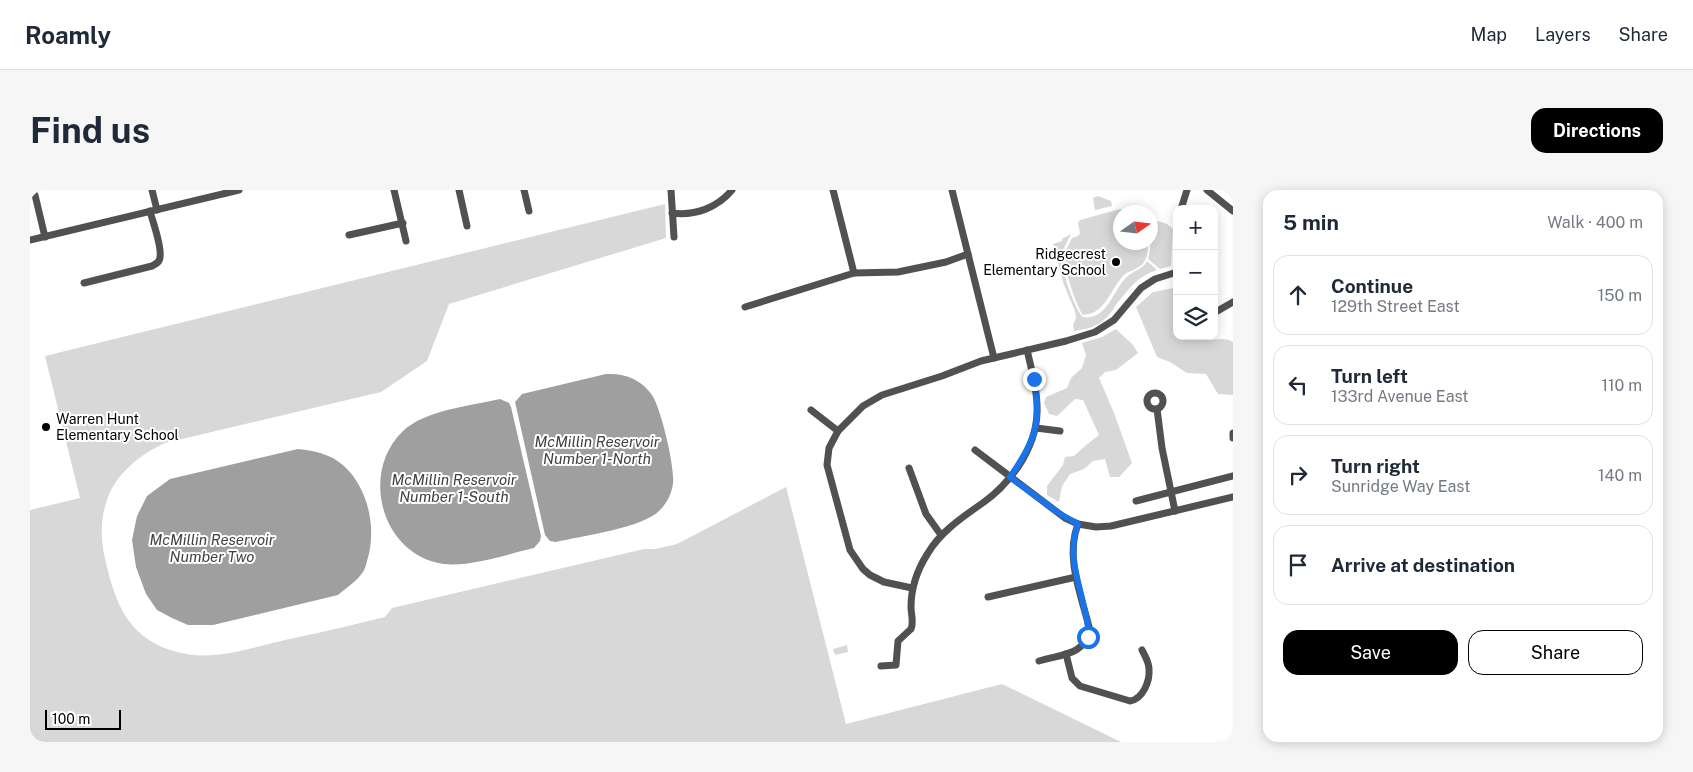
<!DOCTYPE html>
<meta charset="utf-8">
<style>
:root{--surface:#fff;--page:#f6f6f7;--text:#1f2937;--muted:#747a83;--line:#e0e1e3;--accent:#000}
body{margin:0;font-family:"Public Sans",sans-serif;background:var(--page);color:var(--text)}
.controls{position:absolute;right:15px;top:15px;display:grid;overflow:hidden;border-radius:10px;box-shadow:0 2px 12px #0003}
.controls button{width:45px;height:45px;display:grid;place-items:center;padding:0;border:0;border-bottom:1px solid var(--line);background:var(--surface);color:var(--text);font:25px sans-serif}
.compass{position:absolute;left:1083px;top:15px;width:45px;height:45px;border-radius:50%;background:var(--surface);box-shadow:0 2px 12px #0003;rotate:76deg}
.scale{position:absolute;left:15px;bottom:12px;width:76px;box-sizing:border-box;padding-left:5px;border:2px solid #000;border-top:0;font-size:14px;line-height:18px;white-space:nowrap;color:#000;-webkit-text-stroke:4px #fff;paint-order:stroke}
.stop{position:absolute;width:15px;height:15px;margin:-11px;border:4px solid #1a73e8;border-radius:50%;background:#fff}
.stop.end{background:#1a73e8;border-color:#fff;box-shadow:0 1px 5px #0008}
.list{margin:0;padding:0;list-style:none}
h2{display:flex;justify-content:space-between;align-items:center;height:65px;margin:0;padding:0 20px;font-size:21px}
h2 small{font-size:16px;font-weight:400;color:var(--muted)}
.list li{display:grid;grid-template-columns:32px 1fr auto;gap:15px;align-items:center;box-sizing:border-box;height:80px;margin:0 10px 10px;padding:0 10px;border:1px solid var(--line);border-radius:15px}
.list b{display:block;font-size:19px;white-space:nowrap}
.list p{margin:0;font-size:16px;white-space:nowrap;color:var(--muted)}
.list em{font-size:16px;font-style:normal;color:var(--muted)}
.actions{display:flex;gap:10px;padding:15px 20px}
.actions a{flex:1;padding:11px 0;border:1px solid var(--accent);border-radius:15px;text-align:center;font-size:18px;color:var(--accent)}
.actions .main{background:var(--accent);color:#fff}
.icon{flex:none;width:28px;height:28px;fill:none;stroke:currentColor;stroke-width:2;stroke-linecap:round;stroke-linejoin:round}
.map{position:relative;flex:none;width:1203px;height:552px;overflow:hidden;border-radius:15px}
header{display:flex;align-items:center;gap:30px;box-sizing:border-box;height:70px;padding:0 25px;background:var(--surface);border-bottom:1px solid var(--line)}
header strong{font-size:24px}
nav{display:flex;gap:28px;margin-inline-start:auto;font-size:18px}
.intro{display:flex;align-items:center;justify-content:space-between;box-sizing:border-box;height:120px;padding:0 30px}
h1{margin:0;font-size:35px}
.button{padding:12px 22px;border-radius:15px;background:var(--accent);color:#fff;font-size:18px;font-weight:700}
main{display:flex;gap:30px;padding:0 30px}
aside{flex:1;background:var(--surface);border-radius:15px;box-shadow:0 2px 12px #0003}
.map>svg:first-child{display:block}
.green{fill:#d8d8d8}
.water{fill:#9f9f9f}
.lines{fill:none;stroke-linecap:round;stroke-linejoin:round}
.minor{stroke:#515151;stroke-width:7}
.route{stroke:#1a73e8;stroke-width:6}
.poi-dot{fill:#000;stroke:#fff;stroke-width:2}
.labels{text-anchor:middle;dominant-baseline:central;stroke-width:4;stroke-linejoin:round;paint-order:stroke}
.poi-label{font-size:14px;fill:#000;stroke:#fff;text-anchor:end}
.water-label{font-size:15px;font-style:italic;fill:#404040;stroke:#fff}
</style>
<header>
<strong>Roamly</strong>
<nav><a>Map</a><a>Layers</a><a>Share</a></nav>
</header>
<div class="intro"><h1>Find us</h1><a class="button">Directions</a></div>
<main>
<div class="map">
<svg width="1203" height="552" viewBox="0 0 1203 552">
<rect width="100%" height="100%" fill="#fff"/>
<!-- green -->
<g class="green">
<path d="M1068 6 1081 11 1082 16 1065 20 1063 8Z"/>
<path d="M635 14 636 48 419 114 397 171 351 202 135 253C111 264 86 283 77 310 69 333 71 354 77 377 87 419 102 450 147 462 183 472 220 458 255 450 289 443 322 435 355 427L362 418 614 359H625L647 354 756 297 816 534 972 494 1091 552H0V320L50 308 15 166Z"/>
<path d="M1090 19 1101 22H1090V52L1118 53C1118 59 1118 66 1114 72 1110 79 1100 80 1094 85 1080 99 1076 124 1053 125 1047 118 1033 76 1034 67 1035 61 1039 54 1042 48L1048 46 1050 43 1048 33 1050 30Z"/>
<path d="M1121 29 1137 34 1143 39 1141 76 1130 79 1118 69 1120 60Z"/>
<path d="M1041 44C1038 51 1031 62 1031 69 1032 80 1045 121 1053 127 1078 131 1083 98 1098 86 1105 80 1113 79 1117 71L1127 80C1108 86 1098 99 1086 115 1082 122 1077 128 1070 133 1062 138 1053 140 1044 141L1043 135 1046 128 1045 121 1034 95 1023 54 1032 51V49Z"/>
<path d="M1144 98 1147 104V146C1158 146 1169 146 1179 149 1188 151 1193 146 1203 152V205L1188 204 1176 184 1157 183 1140 172 1127 167 1106 117 1123 102Z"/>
<path d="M1086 139 1103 155 1108 163 1086 180 1075 182 1069 188 1084 223 1102 273 1089 287H1080L1075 269 1063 271 1054 279 1040 284 1032 296 1029 312 1017 305V296L1033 275 1035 267 1044 266 1055 256 1069 245 1053 210 1045 209 1027 226 1019 224 1014 213 1016 207 1037 198 1041 188 1052 178 1056 165 1052 153 1072 147Z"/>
<path d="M817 455 818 462 805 465 803 459Z"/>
</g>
<!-- water -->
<g class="water">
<path d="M576 184C595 183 611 189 622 205 631 218 645 278 643 293 642 303 637 313 630 320 614 338 551 346 526 352L520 351 515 345 485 212 492 204Z"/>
<path d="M470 209 479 213 481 217 511 346 510 351 504 358C478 364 440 377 414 374 352 366 329 283 373 241 395 220 440 216 470 209Z"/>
<path d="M268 259C285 261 301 264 314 276 339 299 347 340 337 371 336 375 335 379 333 382 327 391 316 398 308 405L183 435H158L142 428 127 420 116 404 106 377 102 350 107 326 117 306 140 289Z"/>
</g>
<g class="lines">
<!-- minor -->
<g class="minor">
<path d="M122 0 127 20"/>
<path d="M364 0 376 51"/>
<path d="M429 0 437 36"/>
<path d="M494 0 499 21"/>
<path d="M641 0 644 47"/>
<path d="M803 0 824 83"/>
<path d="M922 0 964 168"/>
<path d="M1177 0 1203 21"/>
<path d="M5 5 15 47"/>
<path d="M1151 19 1157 0"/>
<path d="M642 23C665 26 687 18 702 0"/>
<path d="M319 45 373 33"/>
<path d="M0 50 209 0"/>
<path d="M54 93 122 76C126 74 130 72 130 67 132 56 123 33 120 21"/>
<path d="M715 117 824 83 868 82 916 72 938 64"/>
<path d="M1184 123 1203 112"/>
<circle cx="1125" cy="211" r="8"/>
<path d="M1127 219 1132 258 1145 321"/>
<path d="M781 220 808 241 799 258 797 275 820 360 833 379 840 385 854 392 882 398"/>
<path d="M1006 238 1030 241"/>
<path d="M808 241 833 216 852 205 912 186 951 171 1036 151 1065 142 1084 130 1111 98 1125 89 1147 82"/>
<path d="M1203 243V248"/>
<path d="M945 260 1035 328 1048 334 1066 337 1081 336 1203 307"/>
<path d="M879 278 896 324 911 345"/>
<path d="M1106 311 1203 286"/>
<path d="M958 407 1046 387"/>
<path d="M1036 464 1042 488 1050 496 1100 511C1113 509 1120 491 1119 479 1119 472 1115 466 1112 460"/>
<path d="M1009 471C1031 464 1057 466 1059 437 1051 404 1035 367 1048 334"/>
<path d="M851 476 866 475 868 451 881 439C884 432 881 424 881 417 881 396 887 380 898 363 911 341 933 327 954 312 968 302 978 291 988 277 1016 235 1008 206 997 160"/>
</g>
</g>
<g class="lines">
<!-- route -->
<path class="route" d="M1004 189C1012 233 1005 251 980 287L1027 322 1048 334C1037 362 1048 389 1054 417 1057 428 1059 437 1058 447"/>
</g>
<!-- markers -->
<g class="poi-dot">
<circle cx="1086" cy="72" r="5"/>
<circle cx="16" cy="237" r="5"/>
</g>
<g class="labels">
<!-- poi labels -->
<g class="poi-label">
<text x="1076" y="64">Ridgecrest<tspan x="1076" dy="16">Elementary School</tspan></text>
<text x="26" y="229" text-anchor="start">Warren Hunt<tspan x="26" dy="16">Elementary School</tspan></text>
</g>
<!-- water labels -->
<g class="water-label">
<text x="567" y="251">McMillin Reservoir<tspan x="567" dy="17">Number 1-North</tspan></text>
<text x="424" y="289">McMillin Reservoir<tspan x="424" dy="17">Number 1-South</tspan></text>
<text x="182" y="349">McMillin Reservoir<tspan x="182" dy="17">Number Two</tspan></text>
</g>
</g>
</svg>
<div class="controls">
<button>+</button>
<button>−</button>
<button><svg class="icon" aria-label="layers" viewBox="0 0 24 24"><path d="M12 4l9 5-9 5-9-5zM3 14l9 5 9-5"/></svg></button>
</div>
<svg class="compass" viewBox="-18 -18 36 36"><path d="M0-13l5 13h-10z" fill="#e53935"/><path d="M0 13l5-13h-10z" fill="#747a83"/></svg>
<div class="scale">100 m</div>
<div class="stop" style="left:1058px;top:447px"></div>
<div class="stop end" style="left:1004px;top:189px"></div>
</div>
<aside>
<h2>5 min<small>Walk · 400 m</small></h2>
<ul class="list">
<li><svg class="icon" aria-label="ahead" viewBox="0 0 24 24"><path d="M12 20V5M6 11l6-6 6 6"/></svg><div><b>Continue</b><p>129th Street East</p></div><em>150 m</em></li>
<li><svg class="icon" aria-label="left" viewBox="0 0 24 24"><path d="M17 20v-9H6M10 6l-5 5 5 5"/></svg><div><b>Turn left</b><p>133rd Avenue East</p></div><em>110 m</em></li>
<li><svg class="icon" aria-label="right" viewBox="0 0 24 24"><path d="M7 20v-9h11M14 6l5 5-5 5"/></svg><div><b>Turn right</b><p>Sunridge Way East</p></div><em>140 m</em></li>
<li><svg class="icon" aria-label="arrive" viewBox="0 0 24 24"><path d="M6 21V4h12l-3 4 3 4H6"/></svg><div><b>Arrive at destination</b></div></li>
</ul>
<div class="actions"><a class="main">Save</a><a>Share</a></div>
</aside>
</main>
